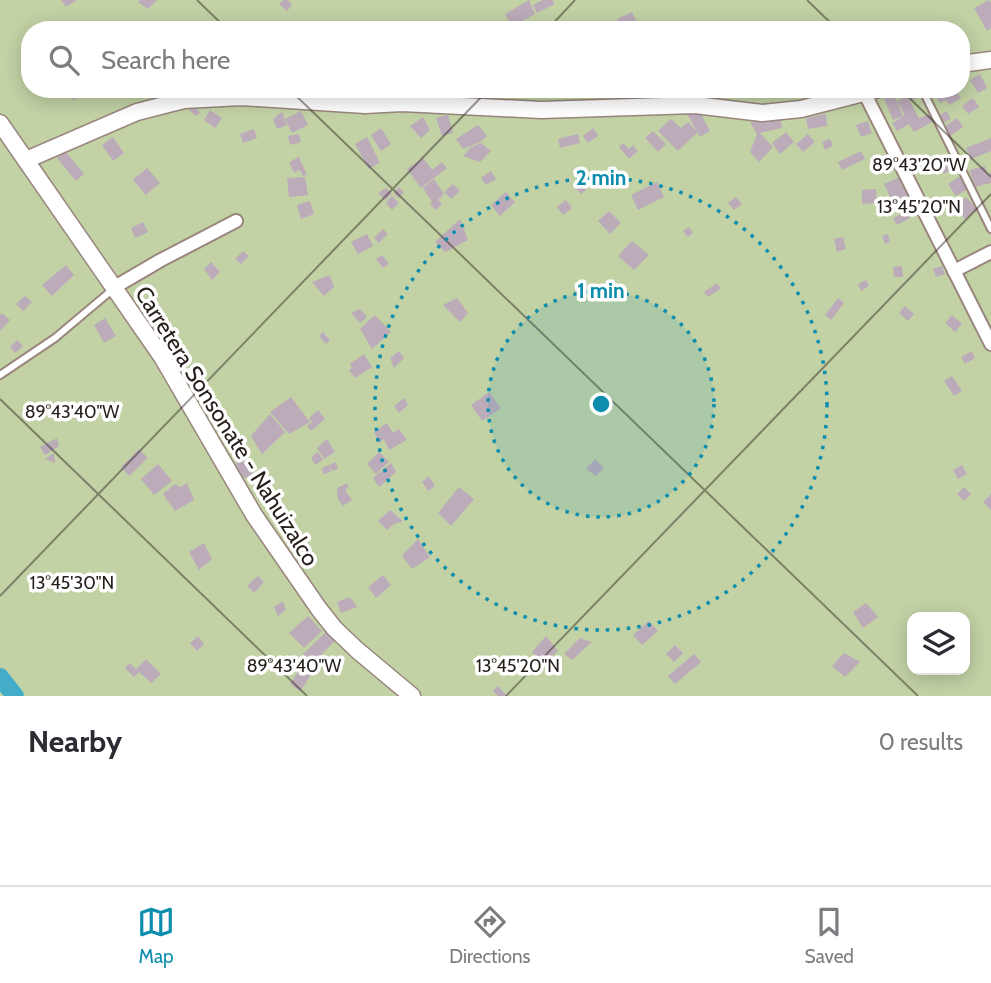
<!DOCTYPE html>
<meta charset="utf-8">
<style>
:root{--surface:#fff;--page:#f7f7f7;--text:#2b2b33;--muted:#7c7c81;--line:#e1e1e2;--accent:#0c8dad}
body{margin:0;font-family:Cabin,sans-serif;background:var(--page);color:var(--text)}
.controls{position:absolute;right:21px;bottom:21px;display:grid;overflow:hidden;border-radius:14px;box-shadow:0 4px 18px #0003}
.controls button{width:63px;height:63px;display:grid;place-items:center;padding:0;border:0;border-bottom:2px solid var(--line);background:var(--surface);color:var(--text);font:35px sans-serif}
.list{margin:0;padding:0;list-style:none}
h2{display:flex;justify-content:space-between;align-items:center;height:91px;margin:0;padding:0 28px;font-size:30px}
h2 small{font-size:23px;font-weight:400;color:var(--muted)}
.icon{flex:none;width:38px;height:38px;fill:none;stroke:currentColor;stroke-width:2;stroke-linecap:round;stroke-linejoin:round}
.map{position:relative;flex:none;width:991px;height:696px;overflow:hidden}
.search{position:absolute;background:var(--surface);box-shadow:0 4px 18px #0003;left:21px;right:21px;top:21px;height:77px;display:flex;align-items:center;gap:18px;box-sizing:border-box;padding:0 24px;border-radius:28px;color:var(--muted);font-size:26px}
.sheet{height:189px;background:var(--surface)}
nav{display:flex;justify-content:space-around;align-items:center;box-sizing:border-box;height:98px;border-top:2px solid var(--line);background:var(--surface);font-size:19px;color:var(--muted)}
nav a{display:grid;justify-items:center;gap:4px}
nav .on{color:var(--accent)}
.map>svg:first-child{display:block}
.green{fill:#c2d2a5;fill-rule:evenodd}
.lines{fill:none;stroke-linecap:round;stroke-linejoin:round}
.river{stroke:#43adc9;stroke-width:18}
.building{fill:#bcacba}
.lane-casing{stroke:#99867d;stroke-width:10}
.street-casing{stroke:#99867d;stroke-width:16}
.secondary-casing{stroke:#99867d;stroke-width:19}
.lane{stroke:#fff;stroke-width:6}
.street{stroke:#fff;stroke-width:12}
.secondary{stroke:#fff;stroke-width:16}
.ticks{fill:none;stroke:#271f1c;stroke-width:2;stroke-opacity:0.45}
.ring{fill:none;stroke:#0c8dad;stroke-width:3.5;stroke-dasharray:3.5 7}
.labels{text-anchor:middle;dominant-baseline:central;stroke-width:7;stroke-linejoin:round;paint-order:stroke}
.street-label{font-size:23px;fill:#271f1c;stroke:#fff}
.ticks-label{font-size:18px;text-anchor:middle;fill:#271f1c;stroke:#fff;stroke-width:7;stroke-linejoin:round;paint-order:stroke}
.centre{fill:#0c8dad;stroke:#fff;stroke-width:3.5}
.ring-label{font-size:21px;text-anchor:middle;font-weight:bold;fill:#0c8dad;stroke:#fff;stroke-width:7;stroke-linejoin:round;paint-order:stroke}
</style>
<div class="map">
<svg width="991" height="696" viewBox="0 0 991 696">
<rect width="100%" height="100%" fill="#feeee6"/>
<!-- green -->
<path class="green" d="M0 0H991V696H0ZM30 30H961V89H30ZM912 617H965V670H912Z"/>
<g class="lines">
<!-- river -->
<path class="river" d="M0 677 15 696"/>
</g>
<!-- building -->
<g class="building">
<path d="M61 0H77L66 7Z"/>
<path d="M140 0H157L148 9 138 2Z"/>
<path d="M284 0H288L292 5 287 11 279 4Z"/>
<path d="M529 0 535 14 512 27 505 14Z"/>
<path d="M543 0H552L555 4 537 13 533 5Z"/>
<path d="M989 0 991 3V28L987 31 974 8Z"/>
<path d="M632 12 637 22 622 29 617 19Z"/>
<path d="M260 20 266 27 263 30H258L255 25Z"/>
<path d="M684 23 685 30H668L667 27Z"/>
<path d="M980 74 987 88 978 93 970 80Z"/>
<path d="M69 89H98L73 100Z"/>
<path d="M122 89H138L125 95Z"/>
<path d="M433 89H442L443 95 435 97Z"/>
<path d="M564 89H579L580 97 564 96Z"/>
<path d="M920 89 923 95 911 101 908 96Z"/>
<path d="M942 89H955L961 98 949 105 946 100 940 103 936 96 944 92Z"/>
<path d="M894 95 903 116 893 120 884 99Z"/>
<path d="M907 96 919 118 931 114 934 121 914 132 909 124 897 131 892 123 905 115 897 101Z"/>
<path d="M973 98 979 107 968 114 962 106Z"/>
<path d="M194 106 200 113 196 116 189 110Z"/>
<path d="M210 110 222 118 215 128 204 120Z"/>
<path d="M301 111 308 125 292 133 285 119Z"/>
<path d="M946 111 951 119 943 123 939 116Z"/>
<path d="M282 112 287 125 277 129 273 119Z"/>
<path d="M700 112 710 131 700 137 687 114Z"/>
<path d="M826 114 827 126 808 129 806 118Z"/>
<path d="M448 115 453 133 442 136 436 118Z"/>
<path d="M423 117 430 130 421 138 410 126Z"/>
<path d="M957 118 963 127 950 136 944 127Z"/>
<path d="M671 119 681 128 688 122 698 132 678 151 658 131Z"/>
<path d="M770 119H781L782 128 760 133 773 147 759 162 750 152 757 134 750 122Z"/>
<path d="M868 121 872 133 861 137 856 125Z"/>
<path d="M478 125 487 136 480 142 463 149 456 139Z"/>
<path d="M381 128 391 144 381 151 371 135Z"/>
<path d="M593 128 598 136 588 143 583 136Z"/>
<path d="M254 129 257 138 243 143 240 134Z"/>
<path d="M653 131 666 144 658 152 645 138Z"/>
<path d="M786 132 794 142 780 154 772 143Z"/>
<path d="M299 134 301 142 290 145 288 136Z"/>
<path d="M578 134 580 143 560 148 558 139Z"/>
<path d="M808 134 815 142 803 152 796 144Z"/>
<path d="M113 137 124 153 113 161 102 145Z"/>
<path d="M367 137 380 163 369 169 355 144Z"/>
<path d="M991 138V151L971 159 966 148Z"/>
<path d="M830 139 833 146 825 150 822 142Z"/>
<path d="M481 143 491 151 480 162 463 156 471 147Z"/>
<path d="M623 143 629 149 633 145 638 151 629 159 619 147Z"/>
<path d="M65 151 84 174 76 181 57 158Z"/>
<path d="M861 151 865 159 842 170 838 162Z"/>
<path d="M299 157 307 175 303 176 300 170 294 173 289 162Z"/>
<path d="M423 158 432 170 442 162 447 168 421 188 407 169Z"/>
<path d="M947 158 954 167 944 174 937 166Z"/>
<path d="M985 166 987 174 991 173V183L974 187 970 170Z"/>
<path d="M147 168 160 183 146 195 133 180Z"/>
<path d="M491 171 496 179 486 185 481 178Z"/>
<path d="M961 176 968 189 956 196 948 184Z"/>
<path d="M305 177 308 195 289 197 287 178Z"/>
<path d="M900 177 908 196 893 203 884 184Z"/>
<path d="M583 178 590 186 581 194 574 186Z"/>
<path d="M434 179 444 194 438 200 442 204 436 210 430 204 432 202 423 188Z"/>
<path d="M657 182 664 197 638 210 631 195Z"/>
<path d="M453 184 460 191 451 199 444 192Z"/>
<path d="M399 187 404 192 398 198 394 193Z"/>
<path d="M386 188 392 194 385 200 378 193Z"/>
<path d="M876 189 877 203 862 204V190Z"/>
<path d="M506 192 515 202 500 216 491 205Z"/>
<path d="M392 196 399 203 392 210 386 203Z"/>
<path d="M736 197 742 204 734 210 728 203Z"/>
<path d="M966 197 977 209 965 219 955 207Z"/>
<path d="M566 200 572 208 563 215 557 207Z"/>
<path d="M310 201 314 214 301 219 297 205Z"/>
<path d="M609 211 621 223 610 234 598 221Z"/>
<path d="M906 212 910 218 897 225 893 218Z"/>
<path d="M460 219 468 240 445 252 435 242Z"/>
<path d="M143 222 148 232 135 238 131 228Z"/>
<path d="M689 227 693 233 688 237 683 231Z"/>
<path d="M383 229 388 234 379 243 374 238Z"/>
<path d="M367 234 373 246 358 254 351 242Z"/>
<path d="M888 234 890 242 885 244 882 236Z"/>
<path d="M843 237 846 249 837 252 834 239Z"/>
<path d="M632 241 649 255 634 270 618 256Z"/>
<path d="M243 251 249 256 241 264 235 259Z"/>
<path d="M382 255 389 264 383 268 376 259Z"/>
<path d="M211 262 220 272 212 280 204 269Z"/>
<path d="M66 265 74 275 52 296 42 285Z"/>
<path d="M902 266 903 277H894L893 267Z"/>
<path d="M942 266 945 274 936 277 933 269Z"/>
<path d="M330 275 334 287 324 296 312 282Z"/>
<path d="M866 280 869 286 861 291 858 284Z"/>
<path d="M717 283 721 288 708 297 704 292Z"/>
<path d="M25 296 32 302 23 311 16 304Z"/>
<path d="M457 298 468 313 460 322 443 305Z"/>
<path d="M838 298 844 303 831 320 825 315Z"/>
<path d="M905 306 914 314 908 321 899 313Z"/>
<path d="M360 309 367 317 360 323 351 313Z"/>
<path d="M2 313 10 320 0 331V315Z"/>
<path d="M375 315 391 332 372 349 360 329Z"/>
<path d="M952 315 962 324 955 332 945 323Z"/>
<path d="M105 318 116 336 104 343 94 325Z"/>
<path d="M323 332 330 340 326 344 319 336Z"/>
<path d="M17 340 23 346 15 353 10 347Z"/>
<path d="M399 351 404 358 394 368 390 358Z"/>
<path d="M972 351 975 358 965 364 961 357Z"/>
<path d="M364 354 372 367 355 378 349 370 352 368 350 364Z"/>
<path d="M952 376 962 391 954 396 944 381Z"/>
<path d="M489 392 501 408 482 421 471 405Z"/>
<path d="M291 397 310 422 289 434 270 412Z"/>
<path d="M404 398 408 405 399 413 394 406Z"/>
<path d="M318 410 325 419 311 431 307 426 312 422 309 418Z"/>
<path d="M270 414 285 432 262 454 251 436Z"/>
<path d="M387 423 393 433 399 429 407 440 389 450 384 439 379 443 374 432Z"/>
<path d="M57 438 59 446 45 455 40 447Z"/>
<path d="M327 439 335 452 324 459 317 448Z"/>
<path d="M139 449 148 458 129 476 121 467Z"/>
<path d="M318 452 323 460 315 465 311 457Z"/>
<path d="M379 452 389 462 376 474 367 464Z"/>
<path d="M54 453 55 463 45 459Z"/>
<path d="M595 459 604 468 596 476 586 469Z"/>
<path d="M251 460 253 475 239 480 236 462Z"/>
<path d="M336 462 338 469 332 471 329 465Z"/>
<path d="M391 463 396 472 379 487 373 478Z"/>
<path d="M158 464 172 481 154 495 141 479Z"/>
<path d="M329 465 331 472 323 474 322 468Z"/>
<path d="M962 465 967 474 958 479 953 470Z"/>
<path d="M429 476 435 486 428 491 422 482Z"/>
<path d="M187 483 194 500 175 511 163 494 175 484 181 487Z"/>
<path d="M347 483 348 488 345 490 352 500 343 506 338 499 337 488Z"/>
<path d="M459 487 474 499 451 526 438 513Z"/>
<path d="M964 487 971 494 964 501 957 494Z"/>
<path d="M991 494V510L983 502Z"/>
<path d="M390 510 403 521 394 524 387 530 378 521Z"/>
<path d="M418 539 430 557 412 569 402 556Z"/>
<path d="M204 543 212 559 199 570 189 552Z"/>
<path d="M383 575 391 585 376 598 368 587Z"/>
<path d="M258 576 264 582 254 593 247 586Z"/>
<path d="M350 597 357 607 341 613 337 602Z"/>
<path d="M283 601 286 610 278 616 274 607Z"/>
<path d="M866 603 878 617 863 628 853 612Z"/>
<path d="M308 616 322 631 304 648 289 633Z"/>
<path d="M649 621 658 631 642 645 633 635Z"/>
<path d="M326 632 335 641 312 664 303 654Z"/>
<path d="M198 636 204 644 197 651 190 643Z"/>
<path d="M546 636 558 651 543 663 532 652Z"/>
<path d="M580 638 592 642 572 660 564 654Z"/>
<path d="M675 645 683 653 674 662 666 654Z"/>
<path d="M844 653 860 662 845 677 832 666Z"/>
<path d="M694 654 701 662 675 684 668 676Z"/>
<path d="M146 659 161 674 151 683 139 672 134 677 125 668 130 663 136 669Z"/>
<path d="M301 667 311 675 300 691 290 684Z"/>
<path d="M498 686 507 696H498L493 691Z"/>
</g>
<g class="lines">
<defs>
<g id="lane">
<path d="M922 89 991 229"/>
<path d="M0 375 55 338 112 290"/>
</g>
<g id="street">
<path d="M865 94 991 344"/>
<path d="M954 271 991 252"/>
<path d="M113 288 161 260 236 221"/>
</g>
<g id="secondary">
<path d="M961 64 991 60"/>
<path d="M0 123 162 357 254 515 319 609 334 628 357 650 412 696"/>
<path d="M26 160 137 112 184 100 241 97 365 105 402 103 541 110 695 105 762 113 801 109 879 89"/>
</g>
</defs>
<!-- lane casing -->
<use href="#lane" class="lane-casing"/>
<!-- street casing -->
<use href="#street" class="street-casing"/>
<!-- secondary casing -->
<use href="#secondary" class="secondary-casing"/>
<!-- lane -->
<use href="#lane" class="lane"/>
<!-- street -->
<use href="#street" class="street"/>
<!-- secondary -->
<use href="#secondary" class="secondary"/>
</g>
<!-- ticks -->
<path class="ticks" d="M197 0 228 30M807 0 838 30M547 30 575 0M289 89 918 696M900 89 991 177M0 399 307 696M0 596 489 89M506 696 991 194"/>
<!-- distance rings -->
<circle cx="601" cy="404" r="113" fill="#0c8dad" fill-opacity=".12"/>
<g class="ring">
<circle cx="601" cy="404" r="113"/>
<circle cx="601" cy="404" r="226"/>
</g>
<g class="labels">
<!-- street labels -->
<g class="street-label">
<text transform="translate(227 426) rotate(58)">Carretera Sonsonate - Nahuizalco</text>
</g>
</g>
<g class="ticks-label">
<text x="919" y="171">89°43'20"W</text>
<text x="919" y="213">13°45'20"N</text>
<text x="72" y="418">89°43'40"W</text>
<text x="72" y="589">13°45'30"N</text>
<text x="518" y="672">13°45'20"N</text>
<text x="294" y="672">89°43'40"W</text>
</g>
<circle cx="601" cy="404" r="10" class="centre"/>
<g class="ring-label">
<text x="601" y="185">2 min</text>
<text x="601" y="298">1 min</text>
</g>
</svg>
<div class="controls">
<button><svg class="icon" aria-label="layers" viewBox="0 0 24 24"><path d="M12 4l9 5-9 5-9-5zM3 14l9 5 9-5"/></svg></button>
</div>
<div class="search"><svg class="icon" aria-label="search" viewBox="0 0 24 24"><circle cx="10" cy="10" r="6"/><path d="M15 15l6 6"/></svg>Search here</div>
</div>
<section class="sheet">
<h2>Nearby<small>0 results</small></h2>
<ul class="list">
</ul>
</section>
<nav>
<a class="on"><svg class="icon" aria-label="map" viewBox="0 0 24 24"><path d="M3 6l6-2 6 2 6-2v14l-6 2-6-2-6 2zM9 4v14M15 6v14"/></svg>Map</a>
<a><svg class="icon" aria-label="directions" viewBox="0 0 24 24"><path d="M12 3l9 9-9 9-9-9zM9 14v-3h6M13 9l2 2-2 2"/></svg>Directions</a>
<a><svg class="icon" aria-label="saved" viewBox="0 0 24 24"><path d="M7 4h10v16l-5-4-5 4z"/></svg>Saved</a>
</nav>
